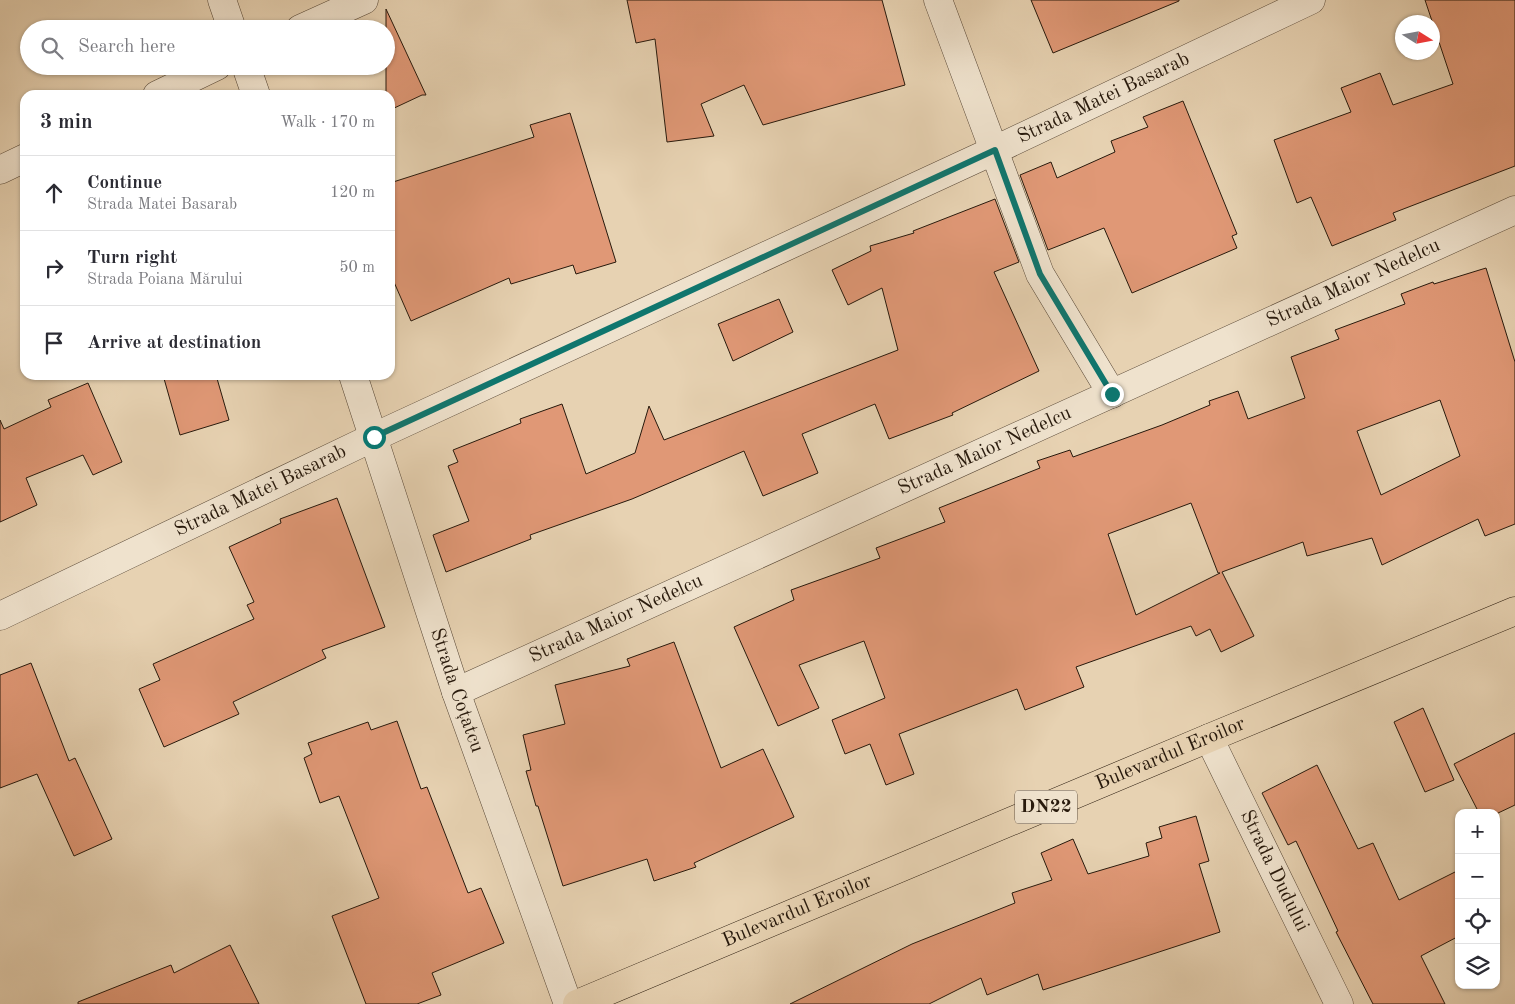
<!DOCTYPE html>
<meta charset="utf-8">
<style>
:root{--surface:#fff;--page:#f7f7f7;--text:#2b2b33;--muted:#7c7c81;--line:#e1e1e2}
body{margin:0;font-family:"Old Standard TT",serif;background:var(--page);color:var(--text)}
.controls{position:absolute;right:15px;bottom:15px;display:grid;overflow:hidden;border-radius:10px;box-shadow:0 1px 4px #0004}
.controls button{width:45px;height:45px;display:grid;place-items:center;padding:0;border:0;border-bottom:1px solid var(--line);background:var(--surface);color:var(--text);font:25px sans-serif}
.compass{position:absolute;left:1395px;top:15px;width:45px;height:45px;border-radius:50%;background:var(--surface);box-shadow:0 1px 4px #0004;rotate:101deg}
.stop{position:absolute;width:15px;height:15px;margin:-11px;border:4px solid #0f766e;border-radius:50%;background:#fff}
.stop.end{background:#0f766e;border-color:#fff;box-shadow:0 1px 5px #0008}
.list{margin:0;padding:0;list-style:none}
h2{display:flex;justify-content:space-between;align-items:center;height:65px;margin:0;padding:0 20px;font-size:21px}
h2 small{font-size:16px;font-weight:400;color:var(--muted)}
.list li{display:grid;grid-template-columns:32px 1fr auto;gap:15px;align-items:center;box-sizing:border-box;height:75px;padding:0 20px;border-top:1px solid var(--line)}
.list b{display:block;font-size:19px;white-space:nowrap}
.list p{margin:0;font-size:16px;white-space:nowrap;color:var(--muted)}
.list em{font-size:16px;font-style:normal;color:var(--muted)}
.icon{flex:none;width:28px;height:28px;fill:none;stroke:currentColor;stroke-width:2;stroke-linecap:round;stroke-linejoin:round}
.map{position:relative;flex:none;width:1515px;height:1004px;overflow:hidden}
.search{position:absolute;background:var(--surface);box-shadow:0 1px 4px #0004;left:20px;top:20px;width:375px;height:55px;display:flex;align-items:center;gap:12px;box-sizing:border-box;padding:0 18px;border-radius:28px;color:var(--muted);font-size:19px}
.panel{position:absolute;background:var(--surface);box-shadow:0 1px 4px #0004;left:20px;top:90px;width:375px;height:290px;border-radius:15px}
.map>svg:first-child{display:block}
.building{fill:#e09876;stroke:#27190c;fill-rule:evenodd}
.lines{fill:none;stroke-linecap:round;stroke-linejoin:round}
.minor-casing{stroke:#574736;stroke-width:29}
.tertiary-casing{stroke:#574736;stroke-width:29}
.primary-casing{stroke:#27190c;stroke-width:29}
.minor{stroke:#efe2cd;stroke-width:28}
.tertiary{stroke:#efe2cd;stroke-width:28}
.primary{stroke:#e7d2b2;stroke-width:28}
.route{stroke:#0f766e;stroke-width:6}
.labels{text-anchor:middle;dominant-baseline:central;stroke-width:5;stroke-linejoin:round;paint-order:stroke}
.shield{fill:#efe2cd;stroke:#635546;stroke-width:1}
.shield-label{font-size:19px;font-weight:bold;fill:#27190c}
.street-label{font-size:20px;fill:#27190c;stroke:#efe2cd}
</style>
<div class="map">
<svg width="1515" height="1004" viewBox="0 0 1515 1004">
<rect width="100%" height="100%" fill="#e7d2b2"/>
<filter id="stains"><feTurbulence type="fractalNoise" baseFrequency=".004" numOctaves="4"/><feColorMatrix values="0 0 0 0 .2 0 0 0 0 .09 0 0 0 0 .02 0 0 0 .5 -.17"/></filter>
<radialGradient id="worn" r=".72"><stop offset=".6" stop-color="#630" stop-opacity="0"/><stop offset="1" stop-color="#630" stop-opacity=".3"/></radialGradient>
<!-- building -->
<g class="building">
<path d="M627 0H882L905 85 763 125 744 85 701 104 714 136 667 142 655 39 636 43Z"/>
<path d="M1031 0H1179V1L1053 53Z"/>
<path d="M1425 0H1515V166L1393 213 1396 220 1332 246 1311 197 1297 203 1274 140 1351 112 1341 88 1380 73 1393 105 1453 84Z"/>
<path d="M386 9 426 95H422L390 110V95H386Z"/>
<path d="M1183 101 1237 234 1232 236 1237 248 1132 293 1104 228 1048 250 1020 175 1051 162 1057 178 1115 152 1111 141 1148 127 1143 117Z"/>
<path d="M570 113 616 262 576 274 573 265 511 284 509 278 411 321 390 273V183L534 137 530 125Z"/>
<path d="M995 199 1019 262 994 272 1039 371 952 413 953 415 889 439 875 404 802 434 818 473 763 496 744 451 632 499 530 535 531 539 446 572 433 535 469 521 448 466 458 462 453 450 521 423 520 419 562 404 586 474 635 453 649 406 664 440 898 350 882 288 848 305 832 270 871 251 870 246 914 233 913 231Z"/>
<path d="M1486 268 1515 362V524L1485 536 1478 519 1382 565 1372 538 1307 556 1303 542 1222 572 1254 636 1221 652 1210 629 1196 636 1191 626 1076 667 1084 687 1025 710 1017 689 899 734 914 774 886 785 870 744 845 754 832 720 885 698 864 641 799 665 819 708 778 726 734 627 794 600 791 590 880 558 876 548 945 522 939 508 1040 468 1037 461 1070 450 1073 457 1162 425 1210 405 1209 401 1238 391 1248 419 1305 398 1291 357 1339 339 1335 330 1405 304 1401 294 1433 282 1434 284ZM1440 400 1460 456 1381 495 1357 431ZM1191 503 1218 573H1220L1136 615 1108 534Z"/>
<path d="M779 299 793 332 733 361 718 324Z"/>
<path d="M163 375H216L229 420 180 435Z"/>
<path d="M88 383 122 462 93 475 83 455 26 478 37 505 0 522V420L4 429 51 407 48 400Z"/>
<path d="M337 498 385 627 322 650 326 658 233 702 239 714 164 747 139 689 160 680 153 664 254 619 247 605 254 602 229 547 281 523 280 519Z"/>
<path d="M674 642 721 768 763 749 794 817 694 863 696 867 654 881 647 859 563 886 538 806H536L526 771 531 770 523 735 565 724 555 685 630 666 627 659Z"/>
<path d="M31 663 69 761 75 758 112 839 74 856 37 774 0 788V675Z"/>
<path d="M1423 708 1454 780 1425 792 1394 722Z"/>
<path d="M397 721 421 789 427 787 468 893 481 888 504 943 432 973 441 995 417 1004H366L332 916 379 898 339 796 320 803 304 758 312 754 308 743 368 722 371 730Z"/>
<path d="M1515 733V805L1496 814V813H1479L1454 764Z"/>
<path d="M1317 765 1358 849 1373 843 1399 900 1459 870V936L1421 956 1445 1004H1373L1336 932 1338 931 1296 841 1288 845 1262 793Z"/>
<path d="M1196 816 1209 861 1199 864 1220 932 1043 990 1038 974 987 995 981 978 929 1004H790L912 944 1015 903 1012 893 1052 880 1041 853 1073 839 1088 874 1149 856 1146 843 1162 838 1159 827Z"/>
<path d="M230 945 259 1004H78V1002L171 965 174 973Z"/>
</g>
<g class="lines">
<defs>
<g id="minor">
<path d="M222 0 232 29"/>
<path d="M938 0 1040 274 1112 394"/>
<path d="M300 29 364 0"/>
<path d="M246 66 256 95"/>
<path d="M157 95 217 66"/>
<path d="M0 170 25 158"/>
<path id="s1" d="M353 375 456 692 568 1004"/>
<path id="s2" d="M456 692 1515 210"/>
<path id="s3" d="M1209 738 1339 1004"/>
</g>
<g id="tertiary">
<path id="s4" d="M0 616 374 437 995 150 1311 0"/>
</g>
<g id="primary">
<path id="s5" d="M577 1004 1209 738 1515 611"/>
</g>
</defs>
<!-- minor casing -->
<use href="#minor" class="minor-casing"/>
<!-- tertiary casing -->
<use href="#tertiary" class="tertiary-casing"/>
<!-- primary casing -->
<use href="#primary" class="primary-casing"/>
<!-- minor -->
<use href="#minor" class="minor"/>
<!-- tertiary -->
<use href="#tertiary" class="tertiary"/>
<!-- primary -->
<use href="#primary" class="primary"/>
</g>
<g class="lines">
<!-- route -->
<path class="route" d="M374 437 995 150 1040 274 1112 394"/>
</g>
<g class="labels">
<!-- shield labels -->
<rect class="shield" x="1015" y="790.5" width="62" height="33" rx="4"/>
<g class="shield-label">
<text x="1046" y="807">DN22</text>
</g>
<!-- street labels -->
<g class="street-label">
<text stroke="none"><textPath href="#s4" startOffset="1219">Strada Matei Basarab</textPath></text>
<text stroke="none"><textPath href="#s2" startOffset="986">Strada Maior Nedelcu</textPath></text>
<text stroke="none"><textPath href="#s2" startOffset="581">Strada Maior Nedelcu</textPath></text>
<text stroke="none"><textPath href="#s4" startOffset="289">Strada Matei Basarab</textPath></text>
<text stroke="none"><textPath href="#s2" startOffset="176">Strada Maior Nedelcu</textPath></text>
<text stroke="none"><textPath href="#s1" startOffset="332">Strada Coțatcu</textPath></text>
<text stroke="none"><textPath href="#s5" startOffset="644">Bulevardul Eroilor</textPath></text>
<text stroke="none"><textPath href="#s3" startOffset="148">Strada Dudului</textPath></text>
<text stroke="none"><textPath href="#s5" startOffset="239">Bulevardul Eroilor</textPath></text>
</g>
</g>
<rect width="100%" height="100%" filter="url(#stains)"/>
<rect width="100%" height="100%" fill="url(#worn)"/>
</svg>
<div class="controls">
<button>+</button>
<button>−</button>
<button><svg class="icon" aria-label="locate" viewBox="0 0 24 24"><circle cx="12" cy="12" r="6"/><path d="M12 2v4M12 18v4M2 12h4M18 12h4"/></svg></button>
<button><svg class="icon" aria-label="layers" viewBox="0 0 24 24"><path d="M12 4l9 5-9 5-9-5zM3 14l9 5 9-5"/></svg></button>
</div>
<svg class="compass" viewBox="-18 -18 36 36"><path d="M0-13l5 13h-10z" fill="#e53935"/><path d="M0 13l5-13h-10z" fill="#7c7c81"/></svg>
<div class="stop" style="left:374px;top:437px"></div>
<div class="stop end" style="left:1112px;top:394px"></div>
<div class="search"><svg class="icon" aria-label="search" viewBox="0 0 24 24"><circle cx="10" cy="10" r="6"/><path d="M15 15l6 6"/></svg>Search here</div>
<section class="panel">
<h2>3 min<small>Walk · 170 m</small></h2>
<ul class="list">
<li><svg class="icon" aria-label="ahead" viewBox="0 0 24 24"><path d="M12 20V5M6 11l6-6 6 6"/></svg><div><b>Continue</b><p>Strada Matei Basarab</p></div><em>120 m</em></li>
<li><svg class="icon" aria-label="right" viewBox="0 0 24 24"><path d="M7 20v-9h11M14 6l5 5-5 5"/></svg><div><b>Turn right</b><p>Strada Poiana Mărului</p></div><em>50 m</em></li>
<li><svg class="icon" aria-label="arrive" viewBox="0 0 24 24"><path d="M6 21V4h12l-3 4 3 4H6"/></svg><div><b>Arrive at destination</b></div></li>
</ul>
</section>
</div>
